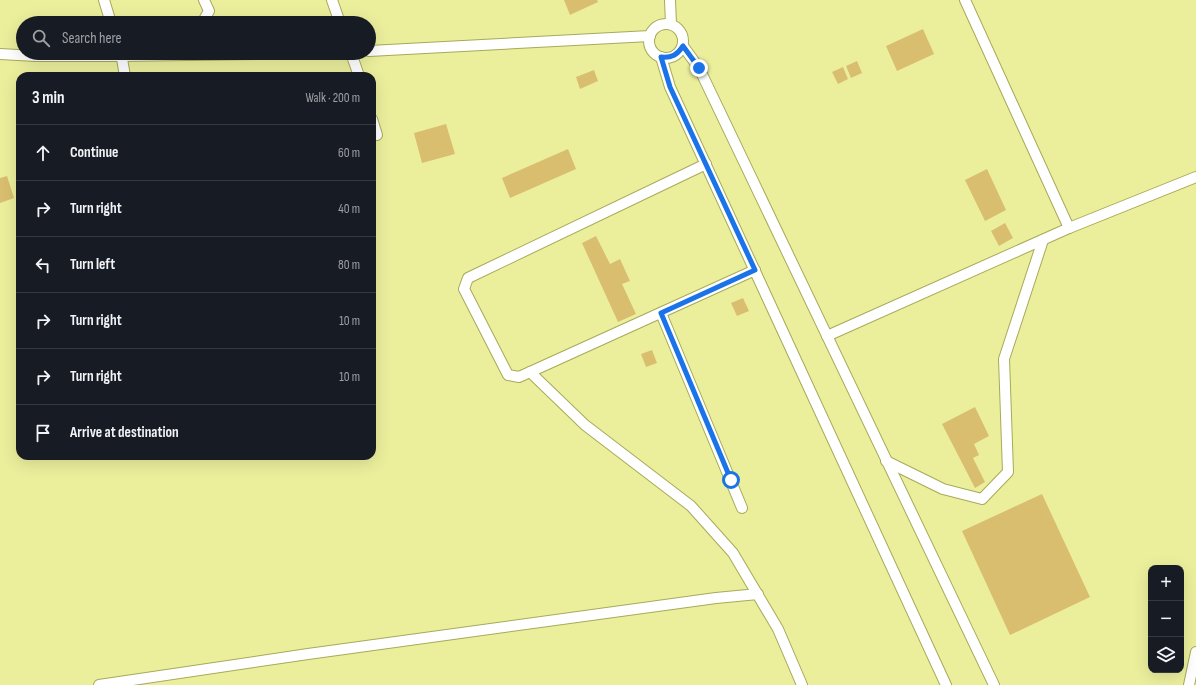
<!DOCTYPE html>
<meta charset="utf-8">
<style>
:root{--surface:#171b24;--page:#20242c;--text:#f1f3f6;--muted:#9ea1a6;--line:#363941}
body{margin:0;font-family:"Sofia Sans Condensed",sans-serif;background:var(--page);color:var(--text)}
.controls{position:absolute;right:12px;bottom:12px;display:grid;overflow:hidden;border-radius:8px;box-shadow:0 4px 16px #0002}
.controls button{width:36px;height:36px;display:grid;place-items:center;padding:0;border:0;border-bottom:1px solid var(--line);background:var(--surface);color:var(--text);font:20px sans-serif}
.stop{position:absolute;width:12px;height:12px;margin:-9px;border:3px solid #1a73e8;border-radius:50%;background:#fff}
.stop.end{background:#1a73e8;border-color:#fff;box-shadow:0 1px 4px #0008}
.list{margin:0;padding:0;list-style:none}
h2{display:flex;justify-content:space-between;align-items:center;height:52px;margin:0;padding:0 16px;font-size:17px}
h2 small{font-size:13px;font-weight:400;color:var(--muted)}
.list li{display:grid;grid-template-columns:26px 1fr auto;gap:12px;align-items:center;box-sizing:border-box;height:56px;padding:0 16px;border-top:1px solid var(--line)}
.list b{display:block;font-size:15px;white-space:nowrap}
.list em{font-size:13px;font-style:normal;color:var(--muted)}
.icon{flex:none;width:22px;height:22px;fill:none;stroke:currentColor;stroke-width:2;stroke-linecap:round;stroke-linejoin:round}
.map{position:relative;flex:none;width:1196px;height:685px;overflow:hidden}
.search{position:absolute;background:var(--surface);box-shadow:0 4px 16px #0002;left:16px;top:16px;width:360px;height:44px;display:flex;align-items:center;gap:10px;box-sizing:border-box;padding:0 14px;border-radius:22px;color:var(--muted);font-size:15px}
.panel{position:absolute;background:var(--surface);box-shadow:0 4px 16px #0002;left:16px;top:72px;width:360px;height:388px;border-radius:12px}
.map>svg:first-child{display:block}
.building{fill:#dabe6f}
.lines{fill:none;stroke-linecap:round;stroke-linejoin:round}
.service-casing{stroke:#a7aa59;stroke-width:12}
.service{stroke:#fff;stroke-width:10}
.route{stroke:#1a73e8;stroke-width:5}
</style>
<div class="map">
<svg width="1196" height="685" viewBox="0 0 1196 685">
<rect width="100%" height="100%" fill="#ebef9c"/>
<!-- building -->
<g class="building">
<path d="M564 0H597L598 2 570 15Z"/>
<path d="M923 29 934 54 897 71 886 46Z"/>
<path d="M857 61 862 73 851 78 846 66Z"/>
<path d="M843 67 848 79 838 84 832 72Z"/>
<path d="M594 70 598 81 580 89 576 77Z"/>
<path d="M446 124 455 154 422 163 414 133Z"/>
<path d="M568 149 576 169 510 198 502 178Z"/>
<path d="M987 169 1006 210 985 221 965 180Z"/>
<path d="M7 176 14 198 0 203V178Z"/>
<path d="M1005 223 1013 238 999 246 991 231Z"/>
<path d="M596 236 610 264 620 259 630 281 622 284 636 314 618 322 582 243Z"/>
<path d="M743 298 749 311 737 316 731 303Z"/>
<path d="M652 350 657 363 646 367 641 354Z"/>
<path d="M975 407 989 436 974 444 979 455 973 458 985 482 975 488 942 424Z"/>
<path d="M1042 494 1090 597 1010 635 962 531Z"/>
</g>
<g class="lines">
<defs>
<g id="service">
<path d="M104 0 111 23"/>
<path d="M332 0 340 23"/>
<path d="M670 0 671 24"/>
<path d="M965 0 1069 228 1196 177"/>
<path d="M202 23 209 11 204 0"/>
<circle cx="666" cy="41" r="17"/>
<path d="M683 46 699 68 994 685"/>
<path d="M369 51 650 36"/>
<path d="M121 53 125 76"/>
<path d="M351 53 359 76"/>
<path d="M0 54 36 56H122L324 53"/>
<path d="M661 57 670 87 946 685"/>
<path d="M372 119 377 135"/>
<path d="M706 164 468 278 464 289 508 375 519 377 755 270"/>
<path d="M661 313 742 508"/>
<path d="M827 336 1069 228"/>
<path d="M530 372 585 425 691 506 733 553 778 629 802 685"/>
<path d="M886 461 943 489 982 499 1008 472 1004 359 1043 240"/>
<path d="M99 685 308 654 716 598 758 594"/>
<path d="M1189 685 1196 652"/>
</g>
</defs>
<!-- service casing -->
<use href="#service" class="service-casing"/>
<!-- service -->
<use href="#service" class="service"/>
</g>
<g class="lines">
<!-- route -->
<path class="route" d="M699 68 683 46C677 55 672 58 661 57L670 87 755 270 661 313 731 480"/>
</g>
</svg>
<div class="controls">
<button>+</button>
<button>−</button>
<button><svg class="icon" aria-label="layers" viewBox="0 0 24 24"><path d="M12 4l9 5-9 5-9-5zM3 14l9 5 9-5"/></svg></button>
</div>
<div class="stop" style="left:731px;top:480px"></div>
<div class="stop end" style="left:699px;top:68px"></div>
<div class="search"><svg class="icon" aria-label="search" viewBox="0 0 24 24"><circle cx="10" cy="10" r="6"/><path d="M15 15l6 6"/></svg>Search here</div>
<section class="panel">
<h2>3 min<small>Walk · 200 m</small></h2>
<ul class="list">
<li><svg class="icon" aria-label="ahead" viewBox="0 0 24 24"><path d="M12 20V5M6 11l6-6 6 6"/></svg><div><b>Continue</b></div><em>60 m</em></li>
<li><svg class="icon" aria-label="right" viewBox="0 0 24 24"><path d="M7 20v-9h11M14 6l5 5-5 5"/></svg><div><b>Turn right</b></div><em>40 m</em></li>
<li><svg class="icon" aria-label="left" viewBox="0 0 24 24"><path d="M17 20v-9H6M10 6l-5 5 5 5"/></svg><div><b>Turn left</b></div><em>80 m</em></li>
<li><svg class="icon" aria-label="right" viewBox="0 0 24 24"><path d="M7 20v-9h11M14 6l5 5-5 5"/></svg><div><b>Turn right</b></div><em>10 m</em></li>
<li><svg class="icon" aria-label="right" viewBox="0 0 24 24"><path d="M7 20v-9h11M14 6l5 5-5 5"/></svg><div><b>Turn right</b></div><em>10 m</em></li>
<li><svg class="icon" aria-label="arrive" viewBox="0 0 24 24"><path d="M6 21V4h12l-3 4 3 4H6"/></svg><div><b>Arrive at destination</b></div></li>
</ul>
</section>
</div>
